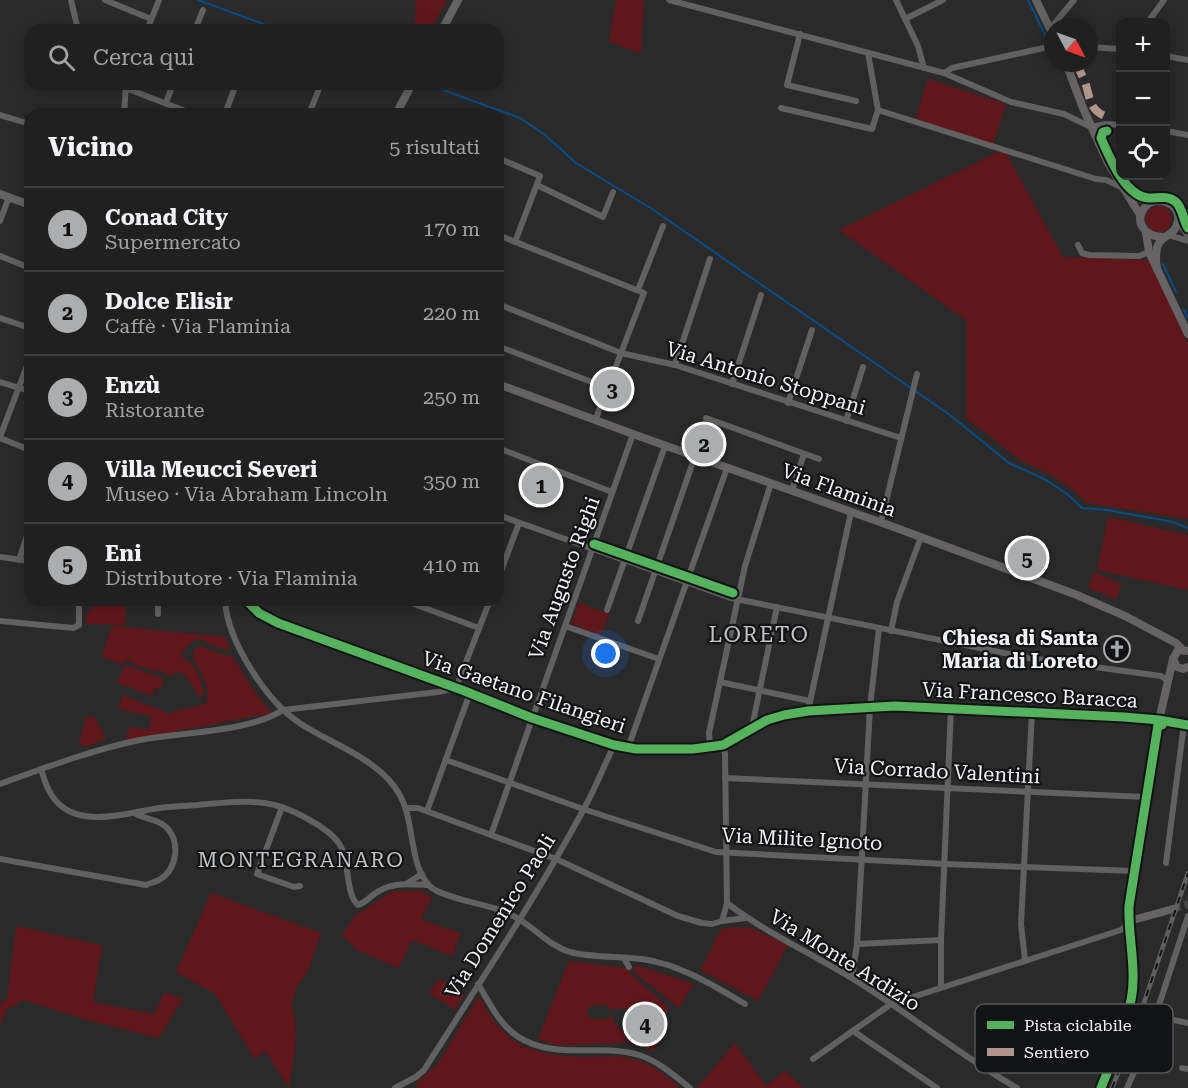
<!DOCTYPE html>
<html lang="it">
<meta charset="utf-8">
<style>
:root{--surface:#202020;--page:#2d2d2d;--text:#f1f3f6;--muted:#a2a3a5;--line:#3d3e3e;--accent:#acadae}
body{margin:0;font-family:"Roboto Serif",serif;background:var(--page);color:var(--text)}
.controls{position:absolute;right:18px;top:18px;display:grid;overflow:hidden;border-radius:12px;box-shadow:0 3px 15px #0003}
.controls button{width:54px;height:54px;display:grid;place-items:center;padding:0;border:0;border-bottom:2px solid var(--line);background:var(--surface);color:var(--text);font:30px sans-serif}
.compass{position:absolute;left:1044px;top:18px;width:54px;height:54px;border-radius:50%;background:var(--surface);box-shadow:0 3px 15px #0003;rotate:131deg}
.you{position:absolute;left:606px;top:654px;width:21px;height:21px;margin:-15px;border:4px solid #fff;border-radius:50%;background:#1a73e8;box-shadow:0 0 0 9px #1a73e833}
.badge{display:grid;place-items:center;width:39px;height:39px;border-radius:50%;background:var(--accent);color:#111;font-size:20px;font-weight:700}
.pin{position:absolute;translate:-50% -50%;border:3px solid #fff;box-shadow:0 2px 6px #0006}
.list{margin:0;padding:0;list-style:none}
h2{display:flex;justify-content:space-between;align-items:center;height:78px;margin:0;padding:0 24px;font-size:26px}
h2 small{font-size:20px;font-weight:400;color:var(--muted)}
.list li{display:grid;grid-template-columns:39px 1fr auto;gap:18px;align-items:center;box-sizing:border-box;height:84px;padding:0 24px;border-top:2px solid var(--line)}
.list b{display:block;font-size:22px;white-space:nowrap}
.list p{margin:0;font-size:20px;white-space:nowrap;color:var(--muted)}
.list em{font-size:20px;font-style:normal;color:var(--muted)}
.icon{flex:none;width:33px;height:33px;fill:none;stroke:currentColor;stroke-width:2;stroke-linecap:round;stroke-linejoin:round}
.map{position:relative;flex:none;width:1188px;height:1088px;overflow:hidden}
.search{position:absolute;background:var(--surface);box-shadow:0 3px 15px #0003;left:24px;top:24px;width:480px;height:66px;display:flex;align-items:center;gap:15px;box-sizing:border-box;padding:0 21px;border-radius:18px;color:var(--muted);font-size:22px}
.panel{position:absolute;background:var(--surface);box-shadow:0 3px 15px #0003;left:24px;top:108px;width:480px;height:498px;border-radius:18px}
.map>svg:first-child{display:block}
.green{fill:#5f1719}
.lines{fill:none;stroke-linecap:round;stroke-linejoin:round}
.stream{stroke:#044d8b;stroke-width:2}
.secondary-tunnel{stroke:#484849;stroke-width:8;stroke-dasharray:8 4;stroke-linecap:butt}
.street{stroke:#616162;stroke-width:6}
.secondary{stroke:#666364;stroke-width:8}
.rail-casing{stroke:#606061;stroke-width:4.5}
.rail{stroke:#121314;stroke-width:2;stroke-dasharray:7;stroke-linecap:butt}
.quiet{stroke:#b2968c;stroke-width:8;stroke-dasharray:15 8;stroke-linecap:butt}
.cycleway-casing{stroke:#121314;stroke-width:13}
.cycleway{stroke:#56b35d;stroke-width:9}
.labels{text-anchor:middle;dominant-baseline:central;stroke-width:4.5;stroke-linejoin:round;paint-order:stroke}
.street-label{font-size:20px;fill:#f2f4f5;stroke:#121314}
.poi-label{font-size:20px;font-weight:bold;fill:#f2f4f5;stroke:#121314;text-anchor:end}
.neighbourhood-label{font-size:21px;letter-spacing:1.5px;fill:#c1c3c5;stroke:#121314}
.quarter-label{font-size:22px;letter-spacing:1.5px;fill:#c1c3c5;stroke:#121314}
.key{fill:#121314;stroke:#555658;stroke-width:1.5}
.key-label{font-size:16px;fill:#f2f4f5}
</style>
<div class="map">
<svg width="1188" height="1088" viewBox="0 0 1188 1088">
<rect width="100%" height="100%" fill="#2a2a2b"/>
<!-- green -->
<g class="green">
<path d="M416 0H447L431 30H414Z"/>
<path d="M616 0H644L641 53 609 42Z"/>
<path d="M928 79 1006 104 993 145 915 120Z"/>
<path d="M1004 149 1063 257 1149 260 1188 344V519L1087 503 1073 490 1051 475 1020 460 966 418V320L839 230Z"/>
<circle cx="1159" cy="219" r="13"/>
<path d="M1108 517 1188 535V590L1097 570Z"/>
<path d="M1094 572 1122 584 1116 599 1088 588Z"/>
<path d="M91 600H126L125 625 86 624V612H91Z"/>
<path d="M579 603 609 614 601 636 571 623Z"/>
<path d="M112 626 226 637 230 650C207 650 199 622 180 657 194 659 203 682 204 695L200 698 188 679 181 672 168 676 158 669 157 672 135 665 128 659 122 664 102 657Z"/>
<path d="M201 646 220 654 232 656 257 695 272 713 125 741 130 727 149 730 151 716 118 709 123 695 170 714C182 707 194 709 206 703 212 686 200 671 192 657L196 648Z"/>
<path d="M125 665 164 679 160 690 155 688 152 696 117 683Z"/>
<path d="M90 716 95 718 106 738 88 747 79 744 86 717Z"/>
<path d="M392 891H422L425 896 427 893 432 897 421 919 430 923 461 933 452 956 412 940 399 968 357 950 342 935 354 917Z"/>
<path d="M211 893 321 933 307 973 298 984 291 1004C300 1031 293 1060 289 1088L265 1051 255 1059 215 994 176 972Z"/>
<path d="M16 926 102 945 93 1002 154 1014 164 993 183 998 159 1038 83 1019 24 1000 6 1010 0 1026V1005L7 998Z"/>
<path d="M734 927 751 928 788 945 758 1001 700 970 721 929Z"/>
<path d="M569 961 625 968 669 1008 664 1016 635 1009 634 1011 620 1008 610 1010 606 1004 600 1006 595 1004 587 1010 588 1015 591 1019H609L611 1015 613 1016V1021L626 1035 623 1043 556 1045 538 1039Z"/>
<path d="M639 966 694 984 679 1008 638 975 631 967Z"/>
<path d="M439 979 465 994 455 1010 429 993Z"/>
<path d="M479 996C505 1050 537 1056 592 1057 606 1057 620 1055 633 1059 651 1063 667 1076 680 1088H419L415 1084 437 1065Z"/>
<path d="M658 1026H668L652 1053 639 1043H626V1039L633 1035C640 1036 646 1033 652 1035Z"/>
<path d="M735 1043 766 1086 785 1071 804 1088H697Z"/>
</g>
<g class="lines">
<!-- stream -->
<g class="stream">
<path d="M198 0 280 30"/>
<path d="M1028 0 1045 35"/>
<path d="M1052 50 1053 51"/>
<path d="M1061 63V64"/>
<path d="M427 84 520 118 544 134 576 163 652 209 950 415 1009 463 1046 480 1067 494 1082 508 1107 510 1173 522 1188 528"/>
<path d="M1163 264 1176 292"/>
<path d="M1184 310 1188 319"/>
</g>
<!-- secondary-tunnel -->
<path class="secondary-tunnel" d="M1173 909 1188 904"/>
<!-- street -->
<g class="street">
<path d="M71 0 78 30"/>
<path d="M105 0 151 19"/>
<path d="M669 0 944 73 1011 102 1064 114 1091 127 1106 124 1120 125"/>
<path d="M896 0 918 46 924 68"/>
<path d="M905 19 943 0"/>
<path d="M1148 22 1164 0"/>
<path d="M1054 24 1074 0"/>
<path d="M147 30 159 0"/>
<path d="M195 30 203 10"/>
<path d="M800 34 787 85 856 101"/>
<path d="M1089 47 1120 49"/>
<path d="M1166 56 1188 60"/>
<path d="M944 73 952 68 1053 46"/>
<path d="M115 84 193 114"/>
<path d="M166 103 173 84"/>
<path d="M781 108 872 129 878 110 868 53"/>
<path d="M878 110 1096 179 1106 180 1123 188"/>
<path d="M124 114 126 85"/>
<path d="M225 114 236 84"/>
<path d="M309 114 321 84"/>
<path d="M0 115 30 124"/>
<path d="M1166 131 1188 135"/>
<path d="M498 158 540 176 515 242"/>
<path d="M537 185 603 217 613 192"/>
<path d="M0 221 9 197"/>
<path d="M1178 221 1188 236"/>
<path d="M498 235 644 293 595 421"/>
<path d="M1168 235 1188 241"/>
<path d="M1078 245 1082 253 1089 255 1139 256 1149 252"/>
<path d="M0 256 30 268"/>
<path d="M638 290 663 226"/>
<path d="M498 304 621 353 675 365 901 438"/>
<path d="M0 318 30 328"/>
<path d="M498 346 607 388"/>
<path d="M675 365 710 259"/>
<path d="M0 382 30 391"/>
<path d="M732 384 761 295"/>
<path d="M788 403 812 330"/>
<path d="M706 418 819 459"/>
<path d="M846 421 863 367"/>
<path d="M0 437 30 358"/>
<path d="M0 438 30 450"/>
<path d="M498 448 612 492"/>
<path d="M792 490 804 454"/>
<path d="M498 515 731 598 1029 658 1161 676 1167 680"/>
<path d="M881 522 917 374"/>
<path d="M0 557 30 561"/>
<path d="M19 560 30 527"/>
<path d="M498 579 519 523"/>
<path d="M225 600C227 641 267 702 301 724 329 742 366 755 389 780 396 788 402 797 405 807 414 831 411 876 435 890 462 904 495 903 520 920 537 930 550 946 570 952 593 958 618 956 642 959 679 964 713 985 745 1004"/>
<path d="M246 600 259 613 278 623 462 690 532 718 614 745 636 749H693L723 745 767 720 784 715 808 711 895 706 1124 717 1159 720 1188 725"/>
<path d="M403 600 479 628"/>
<path d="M607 610 665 446"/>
<path d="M158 614V600"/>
<path d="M0 621 73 628 79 625V600"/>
<path d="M638 621 695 456"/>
<path d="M565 626 659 659"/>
<path d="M891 631 897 602 921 537"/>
<path d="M720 682 810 701"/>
<path d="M456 688 490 600"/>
<path d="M808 711 851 512"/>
<path d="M752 727 777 607"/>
<path d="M710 747 709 733 745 566 771 483"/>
<path d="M628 748 727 468"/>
<path d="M446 760 583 809 716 852 945 864 1134 871"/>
<path d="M41 769C45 783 49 795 60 805 84 826 125 814 153 809 167 806 183 806 198 805 230 802 262 797 292 811 307 818 331 830 340 845 350 861 345 894 358 905 367 902 371 895 379 891 394 882 411 884 427 885"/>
<path d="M725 778 1146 797"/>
<path d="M0 784C44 768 89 751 135 741 178 732 247 733 283 710L438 692 456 688"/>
<path d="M282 807 257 874 294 887 300 886"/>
<path d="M406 808H418L556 859 678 916 702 923 712 924 722 921 727 903 725 754 723 745"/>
<path d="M427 811 470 693"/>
<path d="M491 835 633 434"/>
<path d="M0 859 146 885C150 883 155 882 159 880 178 869 181 840 165 826 156 819 144 819 134 813"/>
<path d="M1166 863 1184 724"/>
<path d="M406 884 422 874"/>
<path d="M727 903C766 933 811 953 853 979 909 1013 959 1055 1017 1088"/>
<path d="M722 921 746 918"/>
<path d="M857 944 941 940"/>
<path d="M624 958 629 967"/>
<path d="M1025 960 1021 924 1032 712"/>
<path d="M852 978 857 944 870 707 879 628"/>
<path d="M478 984C489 1002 499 1024 517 1036 554 1061 599 1043 639 1055 658 1061 675 1076 690 1088"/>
<path d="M941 987V940L951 708"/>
<path d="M1155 1016 1188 1023"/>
<path d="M1021 1021 1115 1051"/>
<path d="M853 1031 937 1088"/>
<path d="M813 1059 891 1004 1121 930 1128 924"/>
<path d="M1182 1068 1188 1069"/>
<path d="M395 1088 416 1077 424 1070C480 982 538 895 587 803 597 784 605 764 614 745"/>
<path d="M1127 1088 1145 1048 1188 916"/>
</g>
<!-- secondary -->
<g class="secondary">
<path d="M1036 0 1053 35"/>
<path d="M442 30 458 0"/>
<path d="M1066 63 1083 108 1108 163 1140 215"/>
<path d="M396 114 412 84"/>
<path d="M1126 191 1138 198 1151 201"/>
<path d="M0 194 30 205"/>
<path d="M1146 233 1149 252 1188 334"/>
<path d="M1157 269C1151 228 1174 243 1178 221 1181 201 1152 193 1143 210 1134 226 1149 237 1163 237"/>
<path d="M498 384 633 434 891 526 1077 595 1125 616 1176 643 1182 649"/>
<path d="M1188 651 1178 650 1173 659 1177 667 1183 669 1188 667"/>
<path d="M1128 924 1133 920 1173 909"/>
<path d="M1101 1088C1113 1058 1133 1012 1133 981 1134 956 1128 932 1129 906L1158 725 1173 659"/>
</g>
<defs>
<path id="rail" d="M1112 1088 1131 1041 1188 873"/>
</defs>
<!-- rail casing -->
<use href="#rail" class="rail-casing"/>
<!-- rail -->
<use href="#rail" class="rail"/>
<!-- quiet -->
<path class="quiet" d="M1076 63C1079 70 1084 78 1086 85 1090 99 1090 110 1105 116"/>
<defs>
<g id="cycleway">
<path d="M1107 131 1103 132 1101 138C1109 156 1125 197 1149 198 1158 198 1168 195 1176 202 1183 209 1183 220 1188 228"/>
<path d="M594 544 733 593"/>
<path d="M246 600 259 613 278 623 462 690 532 718 614 745 636 749H693L723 745 767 720 784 715 808 711 895 706 1124 717 1159 720 1188 725"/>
<path d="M1101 1088C1113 1058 1133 1012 1133 981 1134 956 1128 932 1129 906L1158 725H1162"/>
</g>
</defs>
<!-- cycleway casing -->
<use href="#cycleway" class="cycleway-casing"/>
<!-- cycleway -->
<use href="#cycleway" class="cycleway"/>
</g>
<!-- icons -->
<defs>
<symbol id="church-ring" viewBox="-11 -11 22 22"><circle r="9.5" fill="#121314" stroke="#acadae" stroke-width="1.5"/><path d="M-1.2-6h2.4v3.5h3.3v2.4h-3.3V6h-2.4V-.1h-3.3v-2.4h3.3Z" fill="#acadae"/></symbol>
</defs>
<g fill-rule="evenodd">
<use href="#church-ring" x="1102" y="634" width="30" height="30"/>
</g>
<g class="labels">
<!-- street labels -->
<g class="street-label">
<text transform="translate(766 378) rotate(17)">Via Antonio Stoppani</text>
<text transform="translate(839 490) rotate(20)">Via Flaminia</text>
<text transform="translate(564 578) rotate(-70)">Via Augusto Righi</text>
<text transform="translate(524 692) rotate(19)">Via Gaetano Filangieri</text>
<text transform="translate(1030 695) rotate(3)">Via Francesco Baracca</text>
<text transform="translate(937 771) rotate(3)">Via Corrado Valentini</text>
<text transform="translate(802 839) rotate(3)">Via Milite Ignoto</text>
<text transform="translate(500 916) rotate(-58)">Via Domenico Paoli</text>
<text transform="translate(845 960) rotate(32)">Via Monte Ardizio</text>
</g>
<!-- poi labels -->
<g class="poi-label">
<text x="1098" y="638">Chiesa di Santa<tspan x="1098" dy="23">Maria di Loreto</tspan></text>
</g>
<!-- neighbourhood labels -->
<g class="neighbourhood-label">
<text x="301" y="860">MONTEGRANARO</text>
</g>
<!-- quarter labels -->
<g class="quarter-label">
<text x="759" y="634">LORETO</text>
</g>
</g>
<!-- legend -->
<rect x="975" y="1004" width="198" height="69" rx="9" class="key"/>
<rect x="987" y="1021" width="27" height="8" fill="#56b35d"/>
<rect x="987" y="1048" width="27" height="8" fill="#b2968c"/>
<g class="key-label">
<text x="1024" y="1031">Pista ciclabile</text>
<text x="1024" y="1058">Sentiero</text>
</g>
</svg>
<div class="controls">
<button>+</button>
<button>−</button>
<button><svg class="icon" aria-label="locate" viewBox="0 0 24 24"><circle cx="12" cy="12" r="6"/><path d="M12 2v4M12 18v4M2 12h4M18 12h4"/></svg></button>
</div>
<svg class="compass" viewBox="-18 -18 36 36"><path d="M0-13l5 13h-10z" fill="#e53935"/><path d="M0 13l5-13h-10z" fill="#a2a3a5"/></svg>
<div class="you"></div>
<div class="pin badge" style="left:541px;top:485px">1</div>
<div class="pin badge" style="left:704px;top:444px">2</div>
<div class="pin badge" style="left:612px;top:389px">3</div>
<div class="pin badge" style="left:645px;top:1024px">4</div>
<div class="pin badge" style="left:1027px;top:558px">5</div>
<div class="search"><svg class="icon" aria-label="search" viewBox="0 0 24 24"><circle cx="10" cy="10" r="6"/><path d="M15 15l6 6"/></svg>Cerca qui</div>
<section class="panel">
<h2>Vicino<small>5 risultati</small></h2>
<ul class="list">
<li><span class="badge">1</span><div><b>Conad City</b><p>Supermercato</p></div><em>170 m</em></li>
<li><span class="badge">2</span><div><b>Dolce Elisir</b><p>Caffè · Via Flaminia</p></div><em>220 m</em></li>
<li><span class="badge">3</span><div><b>Enzù</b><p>Ristorante</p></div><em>250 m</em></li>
<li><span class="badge">4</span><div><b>Villa Meucci Severi</b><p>Museo · Via Abraham Lincoln</p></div><em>350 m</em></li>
<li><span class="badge">5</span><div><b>Eni</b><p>Distributore · Via Flaminia</p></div><em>410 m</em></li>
</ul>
</section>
</div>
